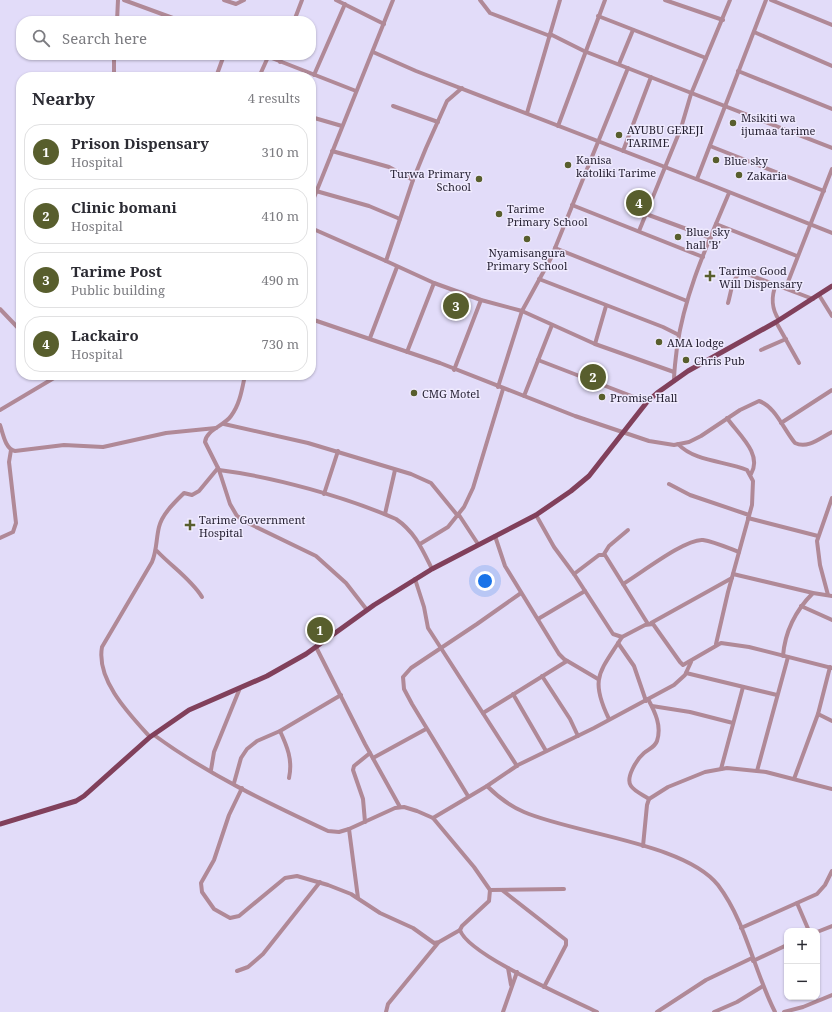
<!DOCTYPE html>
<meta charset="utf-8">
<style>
:root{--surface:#fff;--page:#f2f2f3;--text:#2b2b33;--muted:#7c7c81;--line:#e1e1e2;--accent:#585e2d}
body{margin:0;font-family:"Noto Serif",serif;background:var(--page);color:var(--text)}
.controls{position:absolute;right:12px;bottom:12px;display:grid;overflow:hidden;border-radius:8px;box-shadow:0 1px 3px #0004}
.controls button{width:36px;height:36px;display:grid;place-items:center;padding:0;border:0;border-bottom:1px solid var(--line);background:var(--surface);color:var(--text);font:20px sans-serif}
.you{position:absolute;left:485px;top:581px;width:14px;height:14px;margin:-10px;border:3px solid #fff;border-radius:50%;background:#1a73e8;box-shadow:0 0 0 6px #1a73e833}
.badge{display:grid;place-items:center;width:26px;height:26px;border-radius:50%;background:var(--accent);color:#fff;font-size:13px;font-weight:700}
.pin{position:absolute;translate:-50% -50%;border:2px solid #fff;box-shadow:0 1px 4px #0006}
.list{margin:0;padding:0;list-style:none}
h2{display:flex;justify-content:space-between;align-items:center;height:52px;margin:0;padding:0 16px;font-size:17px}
h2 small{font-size:13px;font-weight:400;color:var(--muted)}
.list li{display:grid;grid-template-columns:26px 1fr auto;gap:12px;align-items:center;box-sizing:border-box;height:56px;margin:0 8px 8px;padding:0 8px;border:1px solid var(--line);border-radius:16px}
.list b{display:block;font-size:15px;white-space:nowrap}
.list p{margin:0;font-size:13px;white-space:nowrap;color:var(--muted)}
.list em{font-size:13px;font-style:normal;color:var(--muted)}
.icon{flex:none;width:22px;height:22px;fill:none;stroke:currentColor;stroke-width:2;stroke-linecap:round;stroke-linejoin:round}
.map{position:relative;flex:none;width:832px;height:1012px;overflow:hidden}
.search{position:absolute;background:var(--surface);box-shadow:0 1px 3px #0004;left:16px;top:16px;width:300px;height:44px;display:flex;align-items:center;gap:10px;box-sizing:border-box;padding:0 14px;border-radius:16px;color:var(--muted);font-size:15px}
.panel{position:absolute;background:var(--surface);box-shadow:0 1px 3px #0004;left:16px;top:72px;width:300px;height:308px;border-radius:16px}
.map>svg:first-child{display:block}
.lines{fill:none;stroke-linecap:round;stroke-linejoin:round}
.minor{stroke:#b08997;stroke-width:4}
.major{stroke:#81405b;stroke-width:5}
.poi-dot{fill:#585e2d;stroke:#efeafe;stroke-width:1.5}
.labels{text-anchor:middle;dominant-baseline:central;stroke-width:3;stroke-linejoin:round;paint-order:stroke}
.poi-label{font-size:11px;fill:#241f31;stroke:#efeafe;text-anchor:start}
</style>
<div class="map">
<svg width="832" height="1012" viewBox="0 0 832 1012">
<rect width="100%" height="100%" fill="#e2dcf9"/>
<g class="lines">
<!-- minor -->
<g class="minor">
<path d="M124 0 181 21"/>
<path d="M224 0 236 4 244 0"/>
<path d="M336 0 384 24"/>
<path d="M480 0 490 13 550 36"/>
<path d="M665 0 723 20"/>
<path d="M771 0 832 25"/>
<path d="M598 16 706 58"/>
<path d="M117 21 118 0"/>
<path d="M294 21 302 0"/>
<path d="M754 32 832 66"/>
<path d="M550 34 584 51 832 148"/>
<path d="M373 52 416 71 709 184 832 233"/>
<path d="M264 55 356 91"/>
<path d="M280 62 281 55"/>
<path d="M619 64 633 30"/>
<path d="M738 71 832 109"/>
<path d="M314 75 345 4"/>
<path d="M114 77V55"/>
<path d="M216 77 224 55"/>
<path d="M259 77 268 57"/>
<path d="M462 88 447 101 426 148 413 180 386 261 434 283 481 300 522 311 595 344 674 372"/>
<path d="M393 106 438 122"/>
<path d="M527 113 560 0"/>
<path d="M311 117 342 126"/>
<path d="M558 126 605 0"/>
<path d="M710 146 824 191"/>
<path d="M332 151 389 167 413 180"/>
<path d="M623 151 651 77"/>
<path d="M697 179 766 0"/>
<path d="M316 191 369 206 400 219"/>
<path d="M311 205 393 0"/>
<path d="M572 205 703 257"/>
<path d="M646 214 711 238"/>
<path d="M716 224 797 256"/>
<path d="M311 228 386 261"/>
<path d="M639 231 681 128 691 94 730 0"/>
<path d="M555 248 687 301"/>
<path d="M539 279 663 327 679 335"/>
<path d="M776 284C771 297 771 308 779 320"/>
<path d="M786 287 832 169"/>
<path d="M819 295 832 316"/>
<path d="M728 303C731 293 732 277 742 272L813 299"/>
<path d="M0 309 21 331"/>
<path d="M311 319 440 363 575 416 649 441 674 445 689 442 701 436 740 410 759 401C775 406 784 430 795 443 808 449 820 438 832 432"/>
<path d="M776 322 799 363"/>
<path d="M370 338 397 267"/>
<path d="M595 344 606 306"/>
<path d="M761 350 786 339"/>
<path d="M407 352 434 283"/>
<path d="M538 360 647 402"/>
<path d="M454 370 481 300"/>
<path d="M245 375C242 389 240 404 231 416 224 426 206 430 205 442L219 470 230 504 237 516 248 523 316 556 346 583 367 610"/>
<path d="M674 381C674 369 676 358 677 347 685 292 708 243 729 193"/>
<path d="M498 387 522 311 551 258 628 68"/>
<path d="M524 396 552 325"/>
<path d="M0 410 59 375"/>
<path d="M727 418C738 434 763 454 751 474"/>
<path d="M781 423 832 390"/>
<path d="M224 424 308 443 411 474 431 483 458 516"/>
<path d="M0 425C3 433 5 449 15 451L64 445 103 447 166 433 216 428"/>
<path d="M678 444C695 462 726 461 747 470L753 481 752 505 728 592 716 644"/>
<path d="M219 470C274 477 346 497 396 519 415 532 422 549 432 569"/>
<path d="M669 484 690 495 749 515"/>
<path d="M324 494 338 451"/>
<path d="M385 514 395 470"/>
<path d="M459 515 478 544"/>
<path d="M536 515 554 547 574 574 613 634 622 637 645 625 653 624 680 662 683 665 721 643 749 647 832 668"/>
<path d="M748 518 818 536"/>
<path d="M495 536 505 566 559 654 564 659 598 679"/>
<path d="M0 538 13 532 16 523 9 462 11 450"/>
<path d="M420 544 448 527 464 507 473 488 503 389"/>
<path d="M157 551C171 566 191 579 202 597"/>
<path d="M604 554 609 546 628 530"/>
<path d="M574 574 599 555H605L648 624"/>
<path d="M733 574 813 593 832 596"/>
<path d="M415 579 424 607 428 628 517 766"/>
<path d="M623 584C640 574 686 538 703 540 715 542 728 548 739 552"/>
<path d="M828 595 820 565 817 541 832 498"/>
<path d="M801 606 832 620"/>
<path d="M538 619 585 591"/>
<path d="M651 623 732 578"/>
<path d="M618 643 634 666 646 701"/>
<path d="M316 647 365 744 400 807"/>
<path d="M783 656C785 631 795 611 813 593"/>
<path d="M686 673 777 695"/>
<path d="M542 676 570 719 578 736"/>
<path d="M513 694 546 751"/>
<path d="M648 699C655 712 662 726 657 741 655 747 649 749 644 753 637 759 625 778 631 786 635 792 644 795 649 799"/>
<path d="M652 706 690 712 733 723"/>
<path d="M483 713 567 661"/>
<path d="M818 714 832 721"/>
<path d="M609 719C589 678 600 672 622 637"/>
<path d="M280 731C287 746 293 760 289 778"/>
<path d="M154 735C207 774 268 803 328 831L339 832 349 829 395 808 404 807 417 811 433 818 474 867 490 890 489 901 462 926 460 930C468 955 571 999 597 1012"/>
<path d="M150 737C129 714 96 680 102 647L152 562C157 550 156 539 159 527 162 514 175 502 184 493L192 495 199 491 218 468"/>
<path d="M373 758 426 729"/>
<path d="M721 769 743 687"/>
<path d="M211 770 214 752 240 688"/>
<path d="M757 771 788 657"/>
<path d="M794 779 818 714 830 667"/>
<path d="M234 783 241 758 247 749 257 741 280 731 341 695"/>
<path d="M487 786C498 797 510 806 524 812 575 834 685 843 718 885 746 922 754 971 775 1012"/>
<path d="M242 788 229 815 214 860 201 883 202 892 214 909 230 918 239 916 285 878 297 876 328 885 351 894 380 913 413 928 434 943 439 942 460 930"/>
<path d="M468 796 412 704 404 689 403 677 411 668 477 624 521 593"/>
<path d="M433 818 487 786 518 765 594 728 674 685 685 675 691 662"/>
<path d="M365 822 363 799 353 770 354 766 370 753"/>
<path d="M349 829 358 898"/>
<path d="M643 846 647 805 649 799 668 787 705 772 727 768 766 772 832 789"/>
<path d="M490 890 564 889"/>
<path d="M502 890 566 940V945L544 987"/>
<path d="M797 903 809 931"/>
<path d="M741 928 817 894 825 885 832 871"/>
<path d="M817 932 832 926"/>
<path d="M753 961 787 945"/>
<path d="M508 968 511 985"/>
<path d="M237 971 248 967 263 954 320 882"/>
<path d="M386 1012 388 1004 438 943"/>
<path d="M503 1012 517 972"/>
<path d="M657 1012 706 980 752 958"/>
<path d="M714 1012 737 1002 763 986"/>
<path d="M784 1012 803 1007 832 995"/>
</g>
<!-- major -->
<path class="major" d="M0 824 76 801 84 796 150 737 189 710 267 676 306 654 374 605 432 569 536 515 571 491 589 476 647 402 657 393 688 371 776 322 832 286"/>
</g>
<!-- markers -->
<g class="poi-dot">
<circle cx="733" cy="123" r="4"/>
<circle cx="619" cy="135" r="4"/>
<circle cx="716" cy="160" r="4"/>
<circle cx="568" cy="165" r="4"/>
<circle cx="739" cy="175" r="4"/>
<circle cx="479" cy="179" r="4"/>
<circle cx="499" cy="214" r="4"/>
<circle cx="678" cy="237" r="4"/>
<circle cx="527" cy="239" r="4"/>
<path d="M708 270h4v4h4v4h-4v4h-4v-4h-4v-4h4z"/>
<circle cx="659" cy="342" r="4"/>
<circle cx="686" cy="360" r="4"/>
<circle cx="414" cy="393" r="4"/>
<circle cx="602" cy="397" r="4"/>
<path d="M188 519h4v4h4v4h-4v4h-4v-4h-4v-4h4z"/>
</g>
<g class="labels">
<!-- poi labels -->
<g class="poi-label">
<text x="741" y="117">Msikiti wa<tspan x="741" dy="13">ijumaa tarime</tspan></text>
<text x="627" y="129">AYUBU GEREJI<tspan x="627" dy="13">TARIME</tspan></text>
<text x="576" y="159">Kanisa<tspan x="576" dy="13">katoliki Tarime</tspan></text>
<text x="724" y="160">Blue sky</text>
<text x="471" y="173" text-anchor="end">Turwa Primary<tspan x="471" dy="13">School</tspan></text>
<text x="747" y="175">Zakaria</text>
<text x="507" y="208">Tarime<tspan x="507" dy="13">Primary School</tspan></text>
<text x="686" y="231">Blue sky<tspan x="686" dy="13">hall 'B'</tspan></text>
<text x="527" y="252" text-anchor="middle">Nyamisangura<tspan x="527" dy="13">Primary School</tspan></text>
<text x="719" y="270">Tarime Good<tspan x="719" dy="13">Will Dispensary</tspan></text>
<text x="667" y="342">AMA lodge</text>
<text x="694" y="360">Chris Pub</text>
<text x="422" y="393">CMG Motel</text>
<text x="610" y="397">Promise Hall</text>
<text x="199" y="519">Tarime Government<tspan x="199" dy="13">Hospital</tspan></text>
</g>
</g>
</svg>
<div class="controls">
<button>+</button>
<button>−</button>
</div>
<div class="you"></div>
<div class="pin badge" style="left:320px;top:630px">1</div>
<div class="pin badge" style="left:593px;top:377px">2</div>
<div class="pin badge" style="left:456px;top:306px">3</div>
<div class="pin badge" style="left:639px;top:203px">4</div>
<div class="search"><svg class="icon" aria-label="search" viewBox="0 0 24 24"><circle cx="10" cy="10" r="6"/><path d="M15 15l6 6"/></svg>Search here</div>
<section class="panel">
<h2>Nearby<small>4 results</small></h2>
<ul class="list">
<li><span class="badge">1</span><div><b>Prison Dispensary</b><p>Hospital</p></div><em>310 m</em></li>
<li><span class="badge">2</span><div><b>Clinic bomani</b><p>Hospital</p></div><em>410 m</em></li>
<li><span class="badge">3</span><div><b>Tarime Post</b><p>Public building</p></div><em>490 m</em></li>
<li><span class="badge">4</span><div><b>Lackairo</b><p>Hospital</p></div><em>730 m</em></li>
</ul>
</section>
</div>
